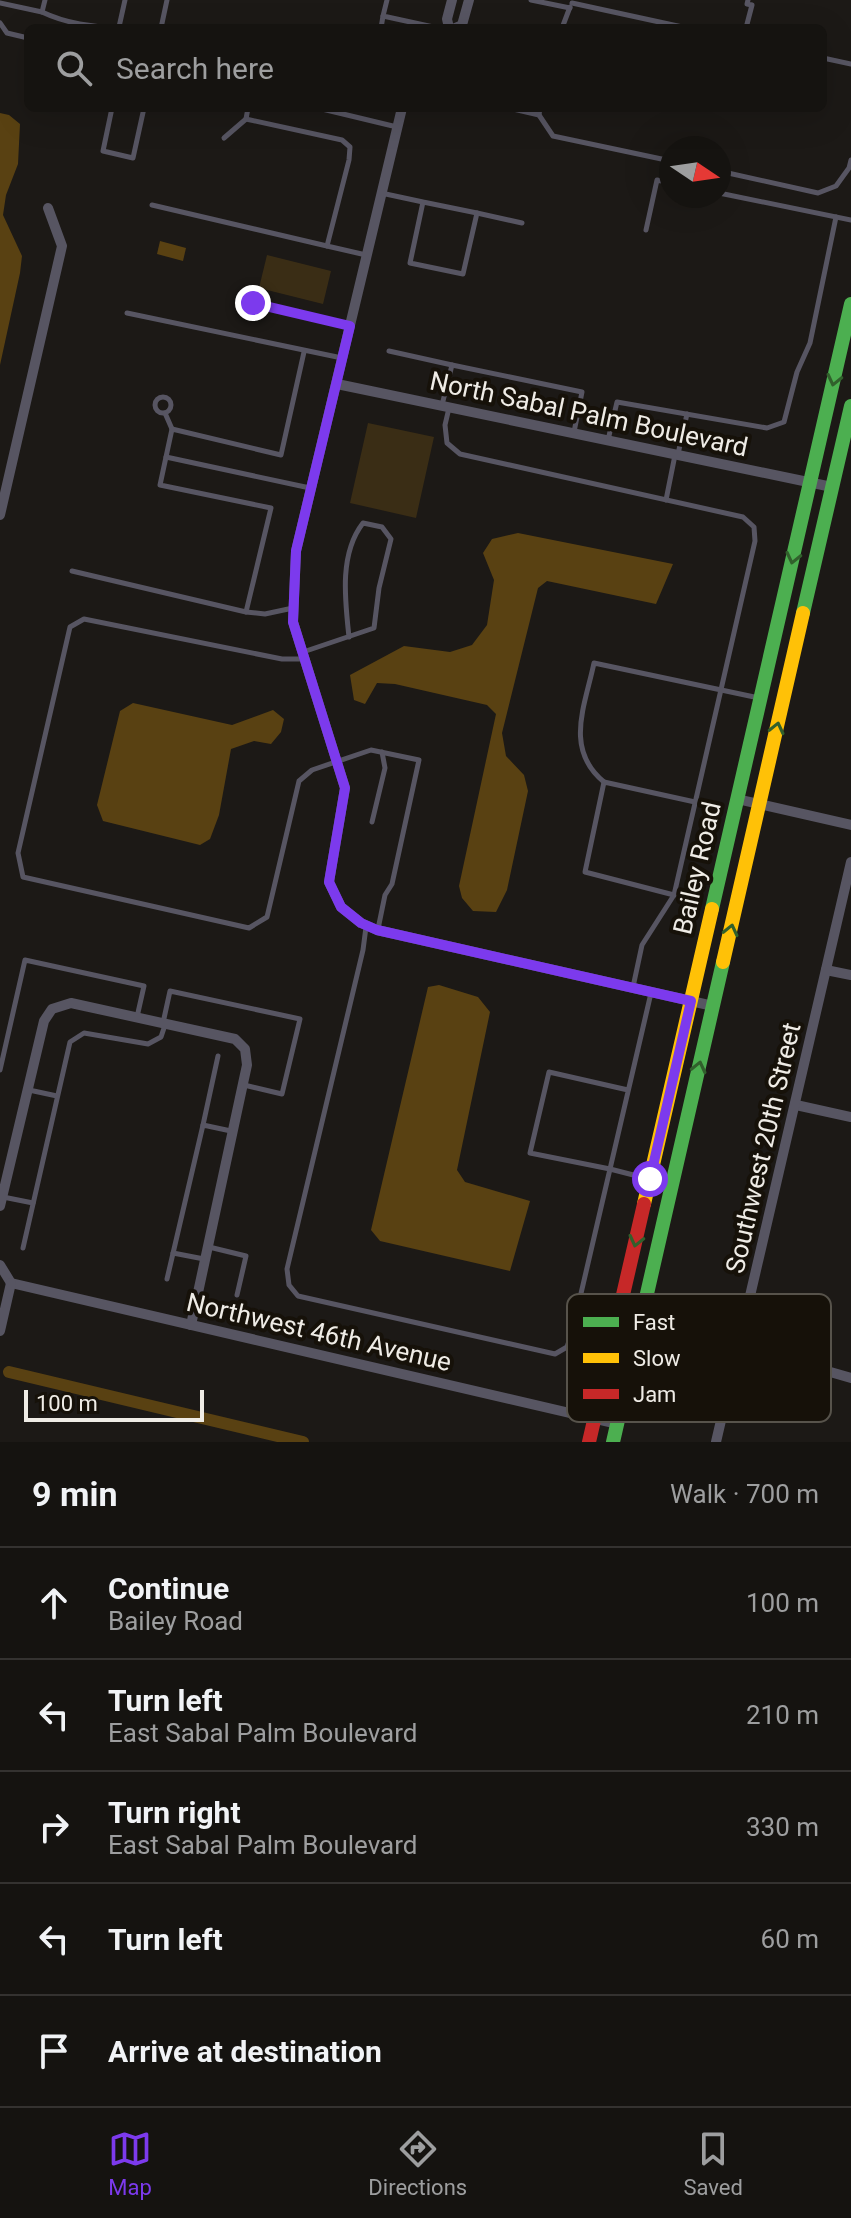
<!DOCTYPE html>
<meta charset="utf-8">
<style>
:root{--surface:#151310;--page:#1e1c19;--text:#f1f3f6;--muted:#9d9e9f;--line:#343230;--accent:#7c3aed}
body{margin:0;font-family:Roboto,sans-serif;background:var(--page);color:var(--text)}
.compass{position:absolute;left:659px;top:136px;width:72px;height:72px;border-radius:50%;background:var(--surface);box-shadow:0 8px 32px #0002;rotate:103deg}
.scale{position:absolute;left:24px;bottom:20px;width:180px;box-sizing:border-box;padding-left:8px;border:4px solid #efece6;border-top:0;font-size:22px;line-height:28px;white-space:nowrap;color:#efece6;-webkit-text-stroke:6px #161109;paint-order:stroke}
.stop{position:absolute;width:24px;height:24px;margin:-18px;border:6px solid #7c3aed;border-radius:50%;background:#fff}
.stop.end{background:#7c3aed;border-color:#fff;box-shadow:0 2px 8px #0008}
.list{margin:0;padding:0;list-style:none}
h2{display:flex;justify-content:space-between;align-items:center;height:104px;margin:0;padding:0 32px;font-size:34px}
h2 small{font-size:26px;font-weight:400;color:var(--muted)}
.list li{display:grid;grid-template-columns:52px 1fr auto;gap:24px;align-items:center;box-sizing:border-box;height:112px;padding:0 32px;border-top:2px solid var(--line)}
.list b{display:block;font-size:30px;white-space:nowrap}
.list p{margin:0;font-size:26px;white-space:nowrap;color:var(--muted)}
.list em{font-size:26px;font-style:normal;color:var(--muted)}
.icon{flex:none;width:44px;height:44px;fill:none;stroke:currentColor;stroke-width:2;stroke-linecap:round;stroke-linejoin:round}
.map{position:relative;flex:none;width:851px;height:1442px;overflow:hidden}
.search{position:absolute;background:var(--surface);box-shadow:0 8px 32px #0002;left:24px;right:24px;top:24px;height:88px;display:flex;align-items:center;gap:20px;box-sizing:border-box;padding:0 28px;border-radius:12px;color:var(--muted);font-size:30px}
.sheet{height:664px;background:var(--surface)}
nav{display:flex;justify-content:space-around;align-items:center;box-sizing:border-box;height:112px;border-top:2px solid var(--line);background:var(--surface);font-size:22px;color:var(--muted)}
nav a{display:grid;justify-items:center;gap:4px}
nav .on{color:var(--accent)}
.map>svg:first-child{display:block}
.garden{fill:#3a2d15}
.water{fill:#594112}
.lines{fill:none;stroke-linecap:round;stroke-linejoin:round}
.canal{stroke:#594112;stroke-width:12}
.lane{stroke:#575562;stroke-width:5}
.street{stroke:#575562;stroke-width:10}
.fast{stroke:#4caf50;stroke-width:14}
.slow{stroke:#ffc107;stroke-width:14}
.jam{stroke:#c62828;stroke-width:14}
.oneway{stroke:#31602c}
.route{stroke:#7c3aed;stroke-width:10}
.labels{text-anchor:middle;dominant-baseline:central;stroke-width:8;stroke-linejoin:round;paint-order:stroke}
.street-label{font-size:26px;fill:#efece6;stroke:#161109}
.key{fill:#161109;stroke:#57534b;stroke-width:2}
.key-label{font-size:22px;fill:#efece6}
</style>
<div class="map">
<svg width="851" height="1442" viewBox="0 0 851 1442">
<rect width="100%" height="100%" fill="#1c1916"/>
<!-- garden -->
<g class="garden">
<path d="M267 255 331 271 323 304 259 288Z"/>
<path d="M368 423 434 437 416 518 350 503Z"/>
</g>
<!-- water -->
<g class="water">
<path d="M0 113 9 115 20 124 18 164 6 195 3 215 22 256 20 273 0 365Z"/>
<path d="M160 241 186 248 183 261 157 254Z"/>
<path d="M518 533 673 564 656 604 547 581 538 588 502 733 506 756 524 775 528 791 507 890 496 912 473 911 462 898 459 886 496 714 487 705 395 684 377 683 365 704 354 700 350 675 404 646 450 652 472 645 487 625 494 580 483 553 492 539Z"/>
<path d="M133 703 232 725 273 710 284 719 281 732 271 744 254 741 231 749 219 815 210 839 200 845 103 821 97 805 120 711Z"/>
<path d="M439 985 478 997 490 1012 457 1170 465 1182 530 1201 510 1271 380 1241 371 1230 428 987Z"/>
</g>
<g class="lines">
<!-- canal -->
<path class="canal" d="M9 1372 303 1442"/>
<!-- lane -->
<g class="lane">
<path d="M125 0 119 27 125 28"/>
<path d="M387 0 383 16 438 28"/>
<path d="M531 0 570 8"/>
<path d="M0 3 42 12 45 0"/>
<path d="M572 3 687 28"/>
<path d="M42 12C65 23 94 28 119 27"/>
<path d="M0 23 7 33 28 38"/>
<path d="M161 28 167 0"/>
<path d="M381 28 383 16"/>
<path d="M562 28 570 7"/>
<path d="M746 28 752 5 747 4 748 0"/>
<path d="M823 58 851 64"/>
<path d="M112 108 103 151 133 158 144 108"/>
<path d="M248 108 246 119 342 140 350 147 349 160 327 246 366 255"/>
<path d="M318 108 397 127"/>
<path d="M509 108 539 115 540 108"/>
<path d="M539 115 553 136 671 161"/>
<path d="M224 138 246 119"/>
<path d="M719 171 818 193 836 186 849 168 851 160"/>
<path d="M381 193 423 202 410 263 463 274 477 213 423 202"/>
<path d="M719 193 851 220"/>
<path d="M152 205 327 246"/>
<path d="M477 213 522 223"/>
<path d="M646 230 657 180 671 183"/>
<path d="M253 303 349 325"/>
<path d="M127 313 342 358"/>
<path d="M389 351 452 365 442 405"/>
<path d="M452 365 582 392 574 432"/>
<circle cx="163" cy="405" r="8"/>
<path d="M449 408 445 425 447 443 460 454 743 517 754 527 755 541 674 895 642 945 633 987"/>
<path d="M165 413 172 429"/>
<path d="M608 440 617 402 767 428 784 422 797 372 810 343 836 217"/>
<path d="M678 454 687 414"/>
<path d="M166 457 310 488"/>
<path d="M666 500 675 455"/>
<path d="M72 571 246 612 271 508 160 485 172 429 281 455 304 352"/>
<path d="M246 612 265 614 293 608"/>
<path d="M303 652 374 628 379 588 391 539 382 527 363 523C339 554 345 600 349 637"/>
<path d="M304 659H282L84 619 70 627 18 853 23 877 249 928 267 917 299 781 312 770 371 750 419 760 392 884 385 895 378 929"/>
<path d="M604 782C564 749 585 706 594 663L759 698"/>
<path d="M372 822 385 768 382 752"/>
<path d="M674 895 585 872 604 782 695 802"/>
<path d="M366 927 363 950 287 1269 289 1285 298 1296 555 1354 567 1347 572 1332 610 1169 649 1179"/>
<path d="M163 1023 170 991 300 1019 282 1094 244 1085"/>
<path d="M0 1070 25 960 144 986 137 1017"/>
<path d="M29 1090 57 1096"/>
<path d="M628 1090 549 1072 530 1153 610 1169 651 993"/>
<path d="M203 1125 218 1056"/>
<path d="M3 1197 33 1203"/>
<path d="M209 1247 246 1256 237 1295"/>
<path d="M23 1248 70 1042 84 1033 148 1044 161 1037 165 1025"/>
<path d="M173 1253 204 1259"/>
<path d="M167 1279 203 1125 231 1131"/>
</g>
<!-- street -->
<g class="street">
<path d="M449 28 447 19 452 0"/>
<path d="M455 28 462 25 469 0"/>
<path d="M402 108 296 551 293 622 345 788 329 882 341 907 361 923 377 930 713 1006"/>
<path d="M337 384 832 487"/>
<path d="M0 515 62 246 48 208"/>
<path d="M737 799 851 825"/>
<path d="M826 970 851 975"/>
<path d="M796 1105 851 1117"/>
<path d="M0 1206 44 1021 52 1009 71 1003 235 1039 245 1049 247 1065 191 1325"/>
<path d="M0 1265 11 1283"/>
<path d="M11 1283 617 1424"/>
<path d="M0 1331 11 1283"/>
<path d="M740 1346 851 1378"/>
<path d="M716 1442 851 862"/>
</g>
<!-- fast -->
<g class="fast">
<path d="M803 613 851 406"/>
<path d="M712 909 851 304"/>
<path d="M613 1442 723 962"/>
</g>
<!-- slow -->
<g class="slow">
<path d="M723 962 803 613"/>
<path d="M644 1204 712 909"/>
</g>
<!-- jam -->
<path class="jam" d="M589 1442 644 1204"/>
</g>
<!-- one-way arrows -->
<defs><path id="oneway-chevron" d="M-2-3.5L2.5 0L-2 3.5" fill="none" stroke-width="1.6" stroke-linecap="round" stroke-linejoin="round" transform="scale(2)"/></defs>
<g class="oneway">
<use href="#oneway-chevron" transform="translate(834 380) rotate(103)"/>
<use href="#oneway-chevron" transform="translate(793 558) rotate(103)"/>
<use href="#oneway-chevron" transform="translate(777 728) rotate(-77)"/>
<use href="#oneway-chevron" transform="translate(731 930) rotate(-77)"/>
<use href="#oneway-chevron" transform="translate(699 1067) rotate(-77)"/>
<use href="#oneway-chevron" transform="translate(636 1241) rotate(103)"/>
</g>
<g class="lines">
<!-- route -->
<path class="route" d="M253 303 350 326 296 551 293 622 345 788 329 882 341 907 361 923 377 930 691 1001 650 1179"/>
</g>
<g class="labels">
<!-- street labels -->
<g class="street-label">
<text transform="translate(589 414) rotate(12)">North Sabal Palm Boulevard</text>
<text transform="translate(697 868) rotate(-77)">Bailey Road</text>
<text transform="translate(763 1148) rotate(-77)">Southwest 20th Street</text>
<text transform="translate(319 1332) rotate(13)">Northwest 46th Avenue</text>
</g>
</g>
<!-- legend -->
<rect x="567" y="1294" width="264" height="128" rx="12" class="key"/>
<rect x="583" y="1317" width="36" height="10" fill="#4caf50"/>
<rect x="583" y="1353" width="36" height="10" fill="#ffc107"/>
<rect x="583" y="1389" width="36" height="10" fill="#c62828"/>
<g class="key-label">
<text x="633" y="1330">Fast</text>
<text x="633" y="1366">Slow</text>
<text x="633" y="1402">Jam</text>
</g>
</svg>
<svg class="compass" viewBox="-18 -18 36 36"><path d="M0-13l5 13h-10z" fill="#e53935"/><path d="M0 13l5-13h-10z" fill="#9d9e9f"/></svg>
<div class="scale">100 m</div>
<div class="stop" style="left:650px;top:1179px"></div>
<div class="stop end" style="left:253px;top:303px"></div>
<div class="search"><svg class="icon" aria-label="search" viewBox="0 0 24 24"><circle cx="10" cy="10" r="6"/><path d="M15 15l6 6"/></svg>Search here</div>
</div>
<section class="sheet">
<h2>9 min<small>Walk · 700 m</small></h2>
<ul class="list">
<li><svg class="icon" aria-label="ahead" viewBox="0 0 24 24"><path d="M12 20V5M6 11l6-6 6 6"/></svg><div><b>Continue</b><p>Bailey Road</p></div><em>100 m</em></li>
<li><svg class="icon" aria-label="left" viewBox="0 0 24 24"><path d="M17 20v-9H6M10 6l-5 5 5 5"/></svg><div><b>Turn left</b><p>East Sabal Palm Boulevard</p></div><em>210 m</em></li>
<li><svg class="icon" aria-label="right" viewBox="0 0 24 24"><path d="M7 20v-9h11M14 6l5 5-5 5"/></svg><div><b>Turn right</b><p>East Sabal Palm Boulevard</p></div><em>330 m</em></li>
<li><svg class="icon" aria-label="left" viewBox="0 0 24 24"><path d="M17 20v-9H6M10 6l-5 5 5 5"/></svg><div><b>Turn left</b></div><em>60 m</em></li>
<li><svg class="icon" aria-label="arrive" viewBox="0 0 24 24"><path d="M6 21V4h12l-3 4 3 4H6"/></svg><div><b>Arrive at destination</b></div></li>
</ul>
</section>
<nav>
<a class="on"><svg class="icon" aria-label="map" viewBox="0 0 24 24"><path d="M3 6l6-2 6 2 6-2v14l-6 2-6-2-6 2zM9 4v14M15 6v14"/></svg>Map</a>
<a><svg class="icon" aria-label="directions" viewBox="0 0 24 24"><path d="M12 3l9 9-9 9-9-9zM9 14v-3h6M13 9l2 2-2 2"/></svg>Directions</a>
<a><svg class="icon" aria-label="saved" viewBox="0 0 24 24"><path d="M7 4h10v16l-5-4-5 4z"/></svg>Saved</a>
</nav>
